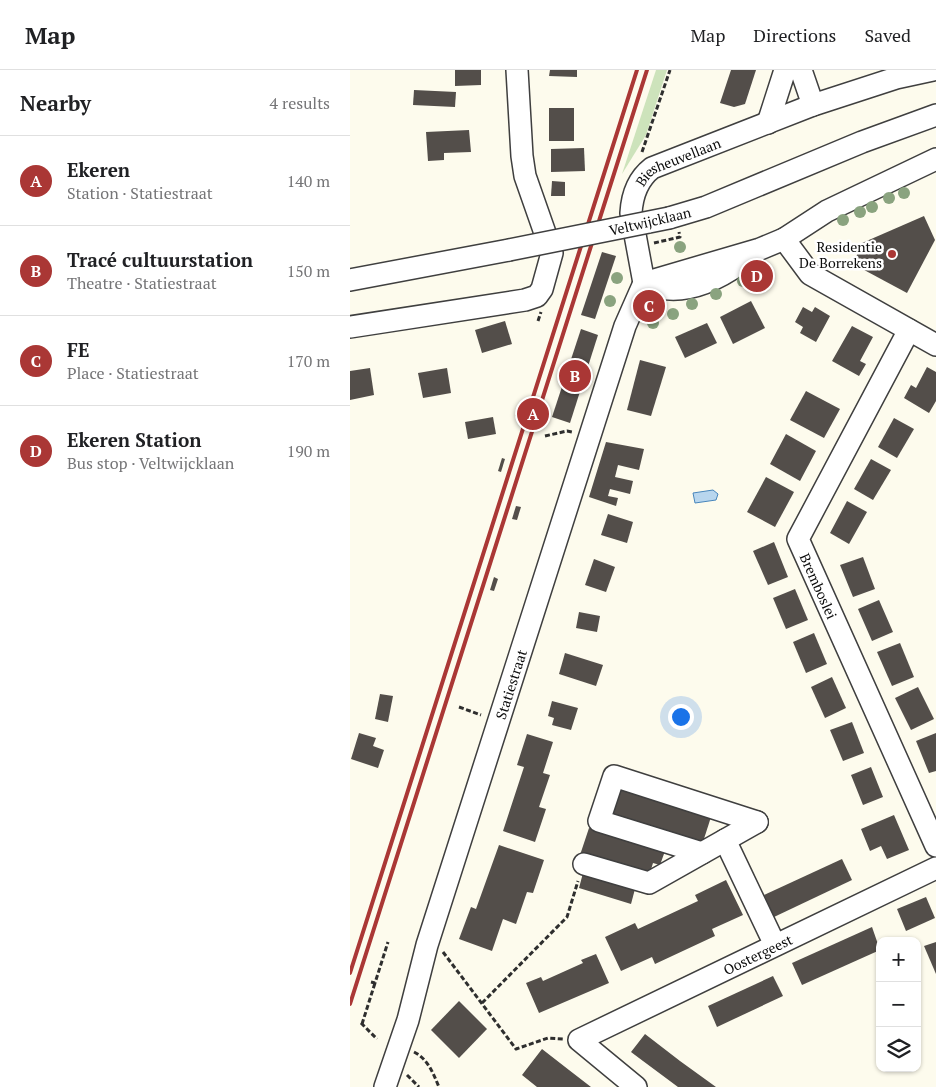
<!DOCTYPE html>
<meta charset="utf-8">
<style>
:root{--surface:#fff;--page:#f6f6f6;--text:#202124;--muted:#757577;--line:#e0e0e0;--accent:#aa3735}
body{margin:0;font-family:"PT Serif",serif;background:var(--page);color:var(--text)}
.controls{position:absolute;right:15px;bottom:15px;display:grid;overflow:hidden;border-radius:10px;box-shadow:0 1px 4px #0004}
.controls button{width:45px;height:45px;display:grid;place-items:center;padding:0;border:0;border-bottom:1px solid var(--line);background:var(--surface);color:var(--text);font:25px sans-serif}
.you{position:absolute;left:330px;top:646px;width:18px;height:18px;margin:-12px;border:4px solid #fff;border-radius:50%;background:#1a73e8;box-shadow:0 0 0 8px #1a73e833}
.badge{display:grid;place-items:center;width:32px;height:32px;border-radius:50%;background:var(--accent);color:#fff;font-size:16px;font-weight:700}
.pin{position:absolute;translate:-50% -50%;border:2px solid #fff;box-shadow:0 1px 5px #0006}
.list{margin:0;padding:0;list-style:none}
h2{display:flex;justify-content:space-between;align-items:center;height:65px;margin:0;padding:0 20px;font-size:21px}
h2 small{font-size:16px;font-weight:400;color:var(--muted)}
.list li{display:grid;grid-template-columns:32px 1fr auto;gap:15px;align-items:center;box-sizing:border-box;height:90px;padding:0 20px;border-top:1px solid var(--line)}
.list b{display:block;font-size:19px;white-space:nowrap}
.list p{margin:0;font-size:16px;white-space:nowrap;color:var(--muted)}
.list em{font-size:16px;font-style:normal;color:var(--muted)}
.icon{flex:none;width:28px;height:28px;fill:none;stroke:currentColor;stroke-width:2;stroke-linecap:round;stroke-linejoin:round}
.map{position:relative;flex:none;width:586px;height:1017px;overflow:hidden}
header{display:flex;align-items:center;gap:30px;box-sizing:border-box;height:70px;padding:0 25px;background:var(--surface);border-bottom:1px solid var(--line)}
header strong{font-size:24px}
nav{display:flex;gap:28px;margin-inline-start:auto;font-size:18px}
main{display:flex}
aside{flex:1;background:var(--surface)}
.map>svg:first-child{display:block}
.green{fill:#cde3bb}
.water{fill:#b8d6ee;stroke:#4886bc}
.building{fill:#534e4a}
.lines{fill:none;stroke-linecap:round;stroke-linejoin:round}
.minor-casing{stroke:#3f3f3f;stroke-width:24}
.path{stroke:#2e2e2e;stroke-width:3;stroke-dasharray:5 2.5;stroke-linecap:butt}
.minor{stroke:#fff;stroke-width:21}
.rail{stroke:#aa3735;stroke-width:4}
.minor-bridge-casing{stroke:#3f3f3f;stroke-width:24;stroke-linecap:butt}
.minor-bridge{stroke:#fff;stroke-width:21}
.tree{fill:#8aa37f}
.poi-dot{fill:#aa3735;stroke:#fff;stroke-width:2}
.labels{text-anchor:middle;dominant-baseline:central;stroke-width:5;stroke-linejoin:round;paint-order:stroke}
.street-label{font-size:14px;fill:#0c0c0c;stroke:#fff}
.poi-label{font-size:14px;fill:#0c0c0c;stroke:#fff;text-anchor:end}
</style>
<header>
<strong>Map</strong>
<nav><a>Map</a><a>Directions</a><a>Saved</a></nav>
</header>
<main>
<aside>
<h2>Nearby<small>4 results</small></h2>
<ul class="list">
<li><span class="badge">A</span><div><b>Ekeren</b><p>Station · Statiestraat</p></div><em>140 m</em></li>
<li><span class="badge">B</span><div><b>Tracé cultuurstation</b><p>Theatre · Statiestraat</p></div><em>150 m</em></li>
<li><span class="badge">C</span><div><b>FE</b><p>Place · Statiestraat</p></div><em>170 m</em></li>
<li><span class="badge">D</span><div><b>Ekeren Station</b><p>Bus stop · Veltwijcklaan</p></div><em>190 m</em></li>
</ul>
</aside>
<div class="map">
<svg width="586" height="1017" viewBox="0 0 586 1017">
<rect width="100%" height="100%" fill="#fdfbed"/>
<!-- green -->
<path class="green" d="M306 0H317L296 65 272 104Z"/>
<!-- water -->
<path class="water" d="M363 420 368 424 366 430 345 433 343 423Z"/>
<!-- building -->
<g class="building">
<path d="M105 0H131V15L105 16Z"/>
<path d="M200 0H227V7L199 6Z"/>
<path d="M381 0H406L395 34 384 37 370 33Z"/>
<path d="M64 20 106 22 105 37 63 35Z"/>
<rect x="199" y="38" width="25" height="33"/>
<path d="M119 60 121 82 94 83V90L78 91 76 62Z"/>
<path d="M234 78 235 101 201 102V79Z"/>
<path d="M202 111 215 112V126H201Z"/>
<path d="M574 146 585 170 557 223 503 194 512 173Z"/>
<path d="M252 182 266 186 245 249 231 245Z"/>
<path d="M401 231 415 258 383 274 370 247Z"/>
<path d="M453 237 462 242 465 237 480 246 466 272 450 263 453 257 445 252Z"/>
<path d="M155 251 162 274 132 283 125 260Z"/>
<path d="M357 253 367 273 335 288 325 267Z"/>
<path d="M502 256 523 267 510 291 516 294 509 306 482 291Z"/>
<path d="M231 259 248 265 220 353 202 347Z"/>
<path d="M290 290 316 297 301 346 277 340Z"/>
<path d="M577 297 586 302V331L579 343 554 328 561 315 566 318Z"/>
<path d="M20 298 24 325 0 330V301Z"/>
<path d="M97 298 101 323 73 328 68 303Z"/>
<path d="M456 321 490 339 474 368 440 350Z"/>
<path d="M169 333 173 334 169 347 165 346Z"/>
<path d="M143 347 146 364 118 369 115 352Z"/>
<path d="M544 348 564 359 547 388 528 377Z"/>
<path d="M436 364 466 381 450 411 420 394Z"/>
<path d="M256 372 294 379 289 400 268 395 265 407 283 411 280 424 260 419 258 426 268 428 266 436 239 427Z"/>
<path d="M152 388 155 389 151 402 148 401Z"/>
<path d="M521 389 541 400 523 430 504 419Z"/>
<path d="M416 407 444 422 425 457 397 442Z"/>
<path d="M497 431 517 442 499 474 480 463Z"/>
<path d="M166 436 171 437 167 450 162 449Z"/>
<path d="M258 444 283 452 277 473 251 465Z"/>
<path d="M424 472 438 507 418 515 403 481Z"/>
<path d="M513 487 525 519 503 527 490 495Z"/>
<path d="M244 489 265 497 256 522 235 515Z"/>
<path d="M144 507 148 509 144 521 140 520Z"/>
<path d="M445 519 458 550 436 559 423 528Z"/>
<path d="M529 530 543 562 522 571 508 539Z"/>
<path d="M229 542 250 546 247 562 226 558Z"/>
<path d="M464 563 477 594 456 603 443 572Z"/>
<path d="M550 573 564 607 542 616 527 582Z"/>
<path d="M215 583 253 595 246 616 209 604Z"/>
<path d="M482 607 496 638 475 648 461 617Z"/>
<path d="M568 617 584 649 561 660 545 628Z"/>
<path d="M30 624 43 626 38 652 25 649Z"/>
<path d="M202 631 228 638 221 660 202 655 204 648 198 646Z"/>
<path d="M502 652 514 683 493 691 480 660Z"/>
<path d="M9 663 26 668 23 676 34 680 28 698 1 689Z"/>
<path d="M586 663V701L579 703 566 671Z"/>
<path d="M177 664 203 672 193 703 200 705 189 737 196 739 185 772 153 761 174 697 167 695Z"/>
<path d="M521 697 533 727 513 735 501 705Z"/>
<path d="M265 718 361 747 352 775 256 746Z"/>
<path d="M544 745 559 780 537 789 531 776 520 781 511 759Z"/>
<path d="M239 758 315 781 310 795 303 793 299 806 230 785Z"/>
<path d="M149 775 194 790 183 823 177 822 166 854 153 849 142 881 109 869 121 837 126 839Z"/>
<path d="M492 789 502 810 424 847 414 825Z"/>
<path d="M233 803 285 819 281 834 229 818Z"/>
<path d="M376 810 393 845 362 859 365 866 305 894 302 887 271 901 255 867 285 853 288 859 348 831 345 825Z"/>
<path d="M576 827 585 848 556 861 547 839Z"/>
<path d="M522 857 530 880 452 915 442 893Z"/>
<path d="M586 872V904L574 876Z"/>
<path d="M246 884 259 913 189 943 176 913 191 907 193 911 233 893 231 890Z"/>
<path d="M423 906 433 926 367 957 358 936Z"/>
<path d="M109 931 137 959 109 988 81 960Z"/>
<path d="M295 964 330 991 366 1017H328L293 991 281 982Z"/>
<path d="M192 979 219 1000 241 1017H187L172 1005Z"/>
</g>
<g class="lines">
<defs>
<g id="minor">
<path d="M451 0 463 35"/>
<path d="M418 53 435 0"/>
<path d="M319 148 356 137 512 72 586 45"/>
<path d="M434 169 460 204 586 275"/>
<path d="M0 210 159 180"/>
<path id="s1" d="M294 213 281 143C282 126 288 109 302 98L463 35 546 8 583 0"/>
<path d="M294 213 410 179 434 169 477 141 586 89"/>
<path d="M306 217C336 225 367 210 391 193"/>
<path d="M0 257 175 230 187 226 192 219 202 183 175 106 172 86 167 0"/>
<path id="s2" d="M559 260 448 469 586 776"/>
<path d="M375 770 425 875"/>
<path d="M352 783 249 751 264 706 407 752"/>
<path d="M234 794 299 813 407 752"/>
<path id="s3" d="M35 1017 58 950 77 875 275 256 294 213"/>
<path id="s4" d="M286 1017 229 970 586 798"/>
</g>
</defs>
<!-- minor casing -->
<use href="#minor" class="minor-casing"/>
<!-- path -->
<g class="path">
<path d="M292 82 320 0"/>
<path d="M304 173 330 167 329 162"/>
<path d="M188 251 191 242"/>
<path d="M195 366 217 361 222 362"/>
<path d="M109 637 131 645"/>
<path d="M93 882 166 979 198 968 213 969"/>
<path d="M21 912 25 913 38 872"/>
<path d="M132 933 217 847 228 811"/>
<path d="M11 953 27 969"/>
<path d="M12 954 25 913"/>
<path d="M64 982C78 989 83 1003 89 1017"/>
<path d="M57 1005 69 1017"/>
</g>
<!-- minor -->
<use href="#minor" class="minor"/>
<!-- rail -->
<g class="rail">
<path d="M0 903 287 0"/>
<path d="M0 934 297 0"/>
</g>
<defs>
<path id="minor-bridge" d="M159 180 319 148"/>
</defs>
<!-- minor-bridge casing -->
<use href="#minor-bridge" class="minor-bridge-casing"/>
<!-- minor-bridge -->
<use href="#minor-bridge" class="minor-bridge"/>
</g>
<!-- trees -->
<g class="tree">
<circle cx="554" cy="123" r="6"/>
<circle cx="539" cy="128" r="6"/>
<circle cx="522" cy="137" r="6"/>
<circle cx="510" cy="142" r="6"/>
<circle cx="493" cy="150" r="6"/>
<circle cx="330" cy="177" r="6"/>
<circle cx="412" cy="203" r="6"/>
<circle cx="267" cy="208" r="6"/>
<circle cx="393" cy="211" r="6"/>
<circle cx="366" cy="224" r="6"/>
<circle cx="260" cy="231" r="6"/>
<circle cx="342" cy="234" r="6"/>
<circle cx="323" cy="244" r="6"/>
<circle cx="303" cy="253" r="6"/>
</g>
<!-- markers -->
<circle class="poi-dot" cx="542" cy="184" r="5"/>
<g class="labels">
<!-- street labels -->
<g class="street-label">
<text stroke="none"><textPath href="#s1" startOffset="148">Biesheuvellaan</textPath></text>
<text transform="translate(300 151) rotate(-13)">Veltwijcklaan</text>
<text stroke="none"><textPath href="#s2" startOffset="288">Bremboslei</textPath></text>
<text stroke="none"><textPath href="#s3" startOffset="422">Statiestraat</textPath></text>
<text stroke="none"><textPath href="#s4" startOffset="272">Oostergeest</textPath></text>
</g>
<!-- poi labels -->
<g class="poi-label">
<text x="532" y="176">Residentie<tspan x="532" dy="16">De Borrekens</tspan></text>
</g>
</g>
</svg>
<div class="controls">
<button>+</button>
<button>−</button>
<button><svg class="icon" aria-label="layers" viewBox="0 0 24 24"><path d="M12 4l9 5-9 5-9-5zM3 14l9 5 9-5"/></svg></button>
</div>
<div class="you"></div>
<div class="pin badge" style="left:183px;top:344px">A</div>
<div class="pin badge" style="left:225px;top:306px">B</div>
<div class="pin badge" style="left:299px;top:236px">C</div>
<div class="pin badge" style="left:407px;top:206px">D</div>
</div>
</main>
